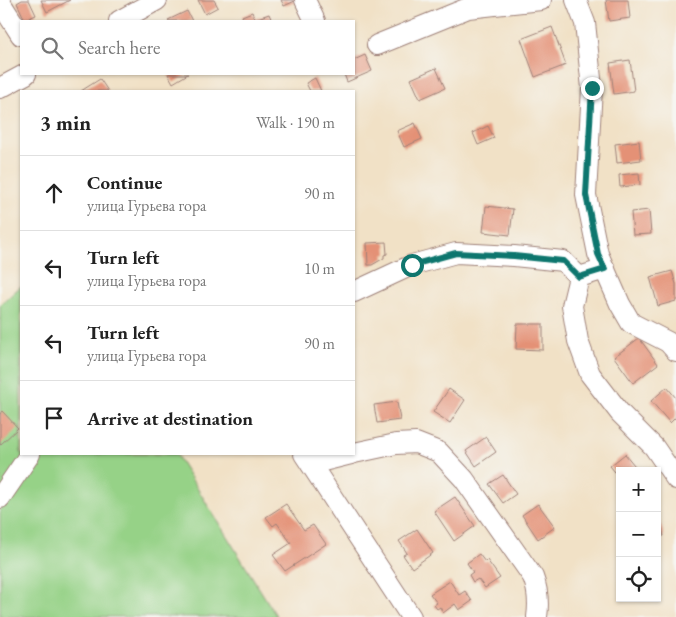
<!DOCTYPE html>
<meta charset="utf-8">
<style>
:root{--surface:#fff;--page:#f6f6f6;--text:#222;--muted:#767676;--line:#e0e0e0}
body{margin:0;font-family:"EB Garamond",serif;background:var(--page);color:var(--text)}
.controls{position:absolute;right:15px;bottom:15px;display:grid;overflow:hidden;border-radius:0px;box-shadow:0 1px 4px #0004}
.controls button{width:45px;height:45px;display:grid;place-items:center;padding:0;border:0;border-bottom:1px solid var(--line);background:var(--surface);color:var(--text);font:25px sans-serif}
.stop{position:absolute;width:15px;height:15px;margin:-11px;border:4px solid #0f766e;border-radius:50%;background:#fff}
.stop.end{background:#0f766e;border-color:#fff;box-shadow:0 1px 5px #0008}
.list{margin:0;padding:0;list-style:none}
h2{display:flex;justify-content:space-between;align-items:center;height:65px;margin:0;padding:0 20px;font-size:21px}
h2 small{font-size:16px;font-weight:400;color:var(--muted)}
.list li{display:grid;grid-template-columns:32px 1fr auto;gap:15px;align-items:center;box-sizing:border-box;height:75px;padding:0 20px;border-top:1px solid var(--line)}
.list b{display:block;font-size:19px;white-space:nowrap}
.list p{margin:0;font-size:16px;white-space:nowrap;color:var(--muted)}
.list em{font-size:16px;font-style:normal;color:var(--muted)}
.icon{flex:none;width:28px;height:28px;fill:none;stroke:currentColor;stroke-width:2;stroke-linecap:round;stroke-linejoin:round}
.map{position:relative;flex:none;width:676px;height:617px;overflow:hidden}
.search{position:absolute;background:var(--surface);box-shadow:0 1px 4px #0004;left:20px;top:20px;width:335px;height:55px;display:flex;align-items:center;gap:12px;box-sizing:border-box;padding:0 18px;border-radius:0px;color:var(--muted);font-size:19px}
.panel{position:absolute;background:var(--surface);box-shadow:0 1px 4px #0004;left:20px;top:90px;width:335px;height:365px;border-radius:0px}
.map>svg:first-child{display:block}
.green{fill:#96d287;stroke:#707859}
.building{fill:#e49176}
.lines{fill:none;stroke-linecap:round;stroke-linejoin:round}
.minor-casing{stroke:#9e8078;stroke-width:22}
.minor{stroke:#fff;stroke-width:20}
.route{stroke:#0f766e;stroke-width:6}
</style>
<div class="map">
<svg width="676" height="617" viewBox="0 0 676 617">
<rect width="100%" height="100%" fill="#f6f6f2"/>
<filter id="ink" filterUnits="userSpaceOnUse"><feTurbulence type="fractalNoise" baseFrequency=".02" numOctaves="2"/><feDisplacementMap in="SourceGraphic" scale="10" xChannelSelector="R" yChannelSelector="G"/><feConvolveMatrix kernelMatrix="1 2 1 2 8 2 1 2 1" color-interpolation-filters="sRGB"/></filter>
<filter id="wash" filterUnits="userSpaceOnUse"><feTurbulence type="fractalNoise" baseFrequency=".0096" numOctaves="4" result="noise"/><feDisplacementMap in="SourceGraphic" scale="20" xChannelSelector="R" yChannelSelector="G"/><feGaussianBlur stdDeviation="1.12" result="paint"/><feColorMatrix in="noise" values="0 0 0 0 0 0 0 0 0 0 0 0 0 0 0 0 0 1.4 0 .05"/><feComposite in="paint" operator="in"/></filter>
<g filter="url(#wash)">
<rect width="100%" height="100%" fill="#f1e1c6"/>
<!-- green -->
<path class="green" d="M21 286V454H176L277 617H0V305Z"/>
<g id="blocks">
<!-- building -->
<g class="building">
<path d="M22 0H29L36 15 25 20 17 3Z"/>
<path d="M41 0H70L47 12Z"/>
<path d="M198 0H214L218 7 205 14Z"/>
<path d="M281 0H297L284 6Z"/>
<path d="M606 0H628L630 18 609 21Z"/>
<path d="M187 11 192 21H169L168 20Z"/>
<path d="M252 12 255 19 269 14 272 21H244L242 16Z"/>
<path d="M552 27 566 65 535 77 521 39Z"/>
<path d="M365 55 372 71 347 82 344 74H354V60Z"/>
<path d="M630 60 634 91 614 94 610 63Z"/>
<path d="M436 68 445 88 420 99 411 79Z"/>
<path d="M168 74H188L173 83Z"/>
<path d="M315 78 321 91H310L306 83Z"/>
<path d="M100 79 108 91H81Z"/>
<path d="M415 123 422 139 404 147 397 131Z"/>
<path d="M488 126 494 138 478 145 473 133Z"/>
<path d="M639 141 641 160 617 163 615 144Z"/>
<path d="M639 173 640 185 620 187 619 175Z"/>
<path d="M486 206 513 209 510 235 483 232Z"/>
<path d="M649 210 651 234 633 235 631 212Z"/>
<path d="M386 242 387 254 384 255V258L372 265H368L367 243Z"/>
<path d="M672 271 676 284V301L658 306 650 277Z"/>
<path d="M517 324H543V350L516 349Z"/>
<path d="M639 338 658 364 633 383 614 357Z"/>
<path d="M667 387 676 398V417L670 423 651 401Z"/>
<path d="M449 389 465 400 450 423 433 412Z"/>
<path d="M397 402 400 420 377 423 374 405Z"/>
<path d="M2 411 18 428 0 445V414Z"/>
<path d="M486 437 496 452 476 466 466 451Z"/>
<path d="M625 454 639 471H620V478L610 466Z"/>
<path d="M503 475 516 494 503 503 489 484Z"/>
<path d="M455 497 475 526 454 541 434 511Z"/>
<path d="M286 504 304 530 313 525 326 544 285 571 273 555 291 543 277 523 273 526 266 517Z"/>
<path d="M538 504 555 527 538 539 522 515Z"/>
<path d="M657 512 664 536 657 537Z"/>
<path d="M417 529 433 553 412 568 403 555 407 553 399 541Z"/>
<path d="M479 554 485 562 487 560 500 578 485 588 478 579 473 582 469 575 473 572 467 563Z"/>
<path d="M450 581 459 595 465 591 472 601 459 610 455 604 443 613 440 607 437 609 434 605 437 603 430 594Z"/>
</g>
</g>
</g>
<g filter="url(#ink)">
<use href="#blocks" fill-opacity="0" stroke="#9e8078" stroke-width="1"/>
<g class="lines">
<defs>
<g id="minor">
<path d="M305 0 315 21"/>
<path d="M576 0 585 23 592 88 586 195 598 254 620 304 631 323 668 342 676 351"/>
<path d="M0 2 21 35"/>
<path d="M119 21 157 0"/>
<path d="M377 45 468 8 541 0"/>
<path d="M0 88 26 74"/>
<path d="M605 269 579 277 572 306 578 341 590 374 620 413 654 447 676 479"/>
<path d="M354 292 412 265 456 253 514 256 563 261 579 277"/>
<path d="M354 453 396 444 416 443 439 452 464 479 533 577C538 590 539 603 537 617"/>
<path d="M304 454 411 617"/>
<path d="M311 464 351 454"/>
<path d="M0 498 30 454"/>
</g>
</defs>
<!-- minor casing -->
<use href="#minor" class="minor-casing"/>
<!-- minor -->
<use href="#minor" class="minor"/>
</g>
</g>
<g class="lines" filter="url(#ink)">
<!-- route -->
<path class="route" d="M412 265 456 253 514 256 563 261 579 277 605 269 598 254 586 195 592 88"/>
</g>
</svg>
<div class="controls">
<button>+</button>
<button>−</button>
<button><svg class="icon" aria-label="locate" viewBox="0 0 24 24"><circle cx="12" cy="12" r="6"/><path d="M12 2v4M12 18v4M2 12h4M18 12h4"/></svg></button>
</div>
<div class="stop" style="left:412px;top:265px"></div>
<div class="stop end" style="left:592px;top:88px"></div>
<div class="search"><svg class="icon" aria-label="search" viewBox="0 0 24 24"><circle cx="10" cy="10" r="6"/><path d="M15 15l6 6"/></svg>Search here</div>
<section class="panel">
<h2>3 min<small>Walk · 190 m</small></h2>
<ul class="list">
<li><svg class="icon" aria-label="ahead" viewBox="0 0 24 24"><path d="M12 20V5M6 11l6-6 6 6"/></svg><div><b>Continue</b><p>улица Гурьева гора</p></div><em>90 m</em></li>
<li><svg class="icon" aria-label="left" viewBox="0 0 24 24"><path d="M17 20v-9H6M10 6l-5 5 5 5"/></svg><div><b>Turn left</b><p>улица Гурьева гора</p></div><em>10 m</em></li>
<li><svg class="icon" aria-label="left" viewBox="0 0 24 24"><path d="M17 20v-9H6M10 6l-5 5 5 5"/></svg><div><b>Turn left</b><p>улица Гурьева гора</p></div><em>90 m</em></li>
<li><svg class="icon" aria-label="arrive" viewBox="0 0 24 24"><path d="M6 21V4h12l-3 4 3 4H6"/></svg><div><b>Arrive at destination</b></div></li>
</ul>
</section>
</div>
